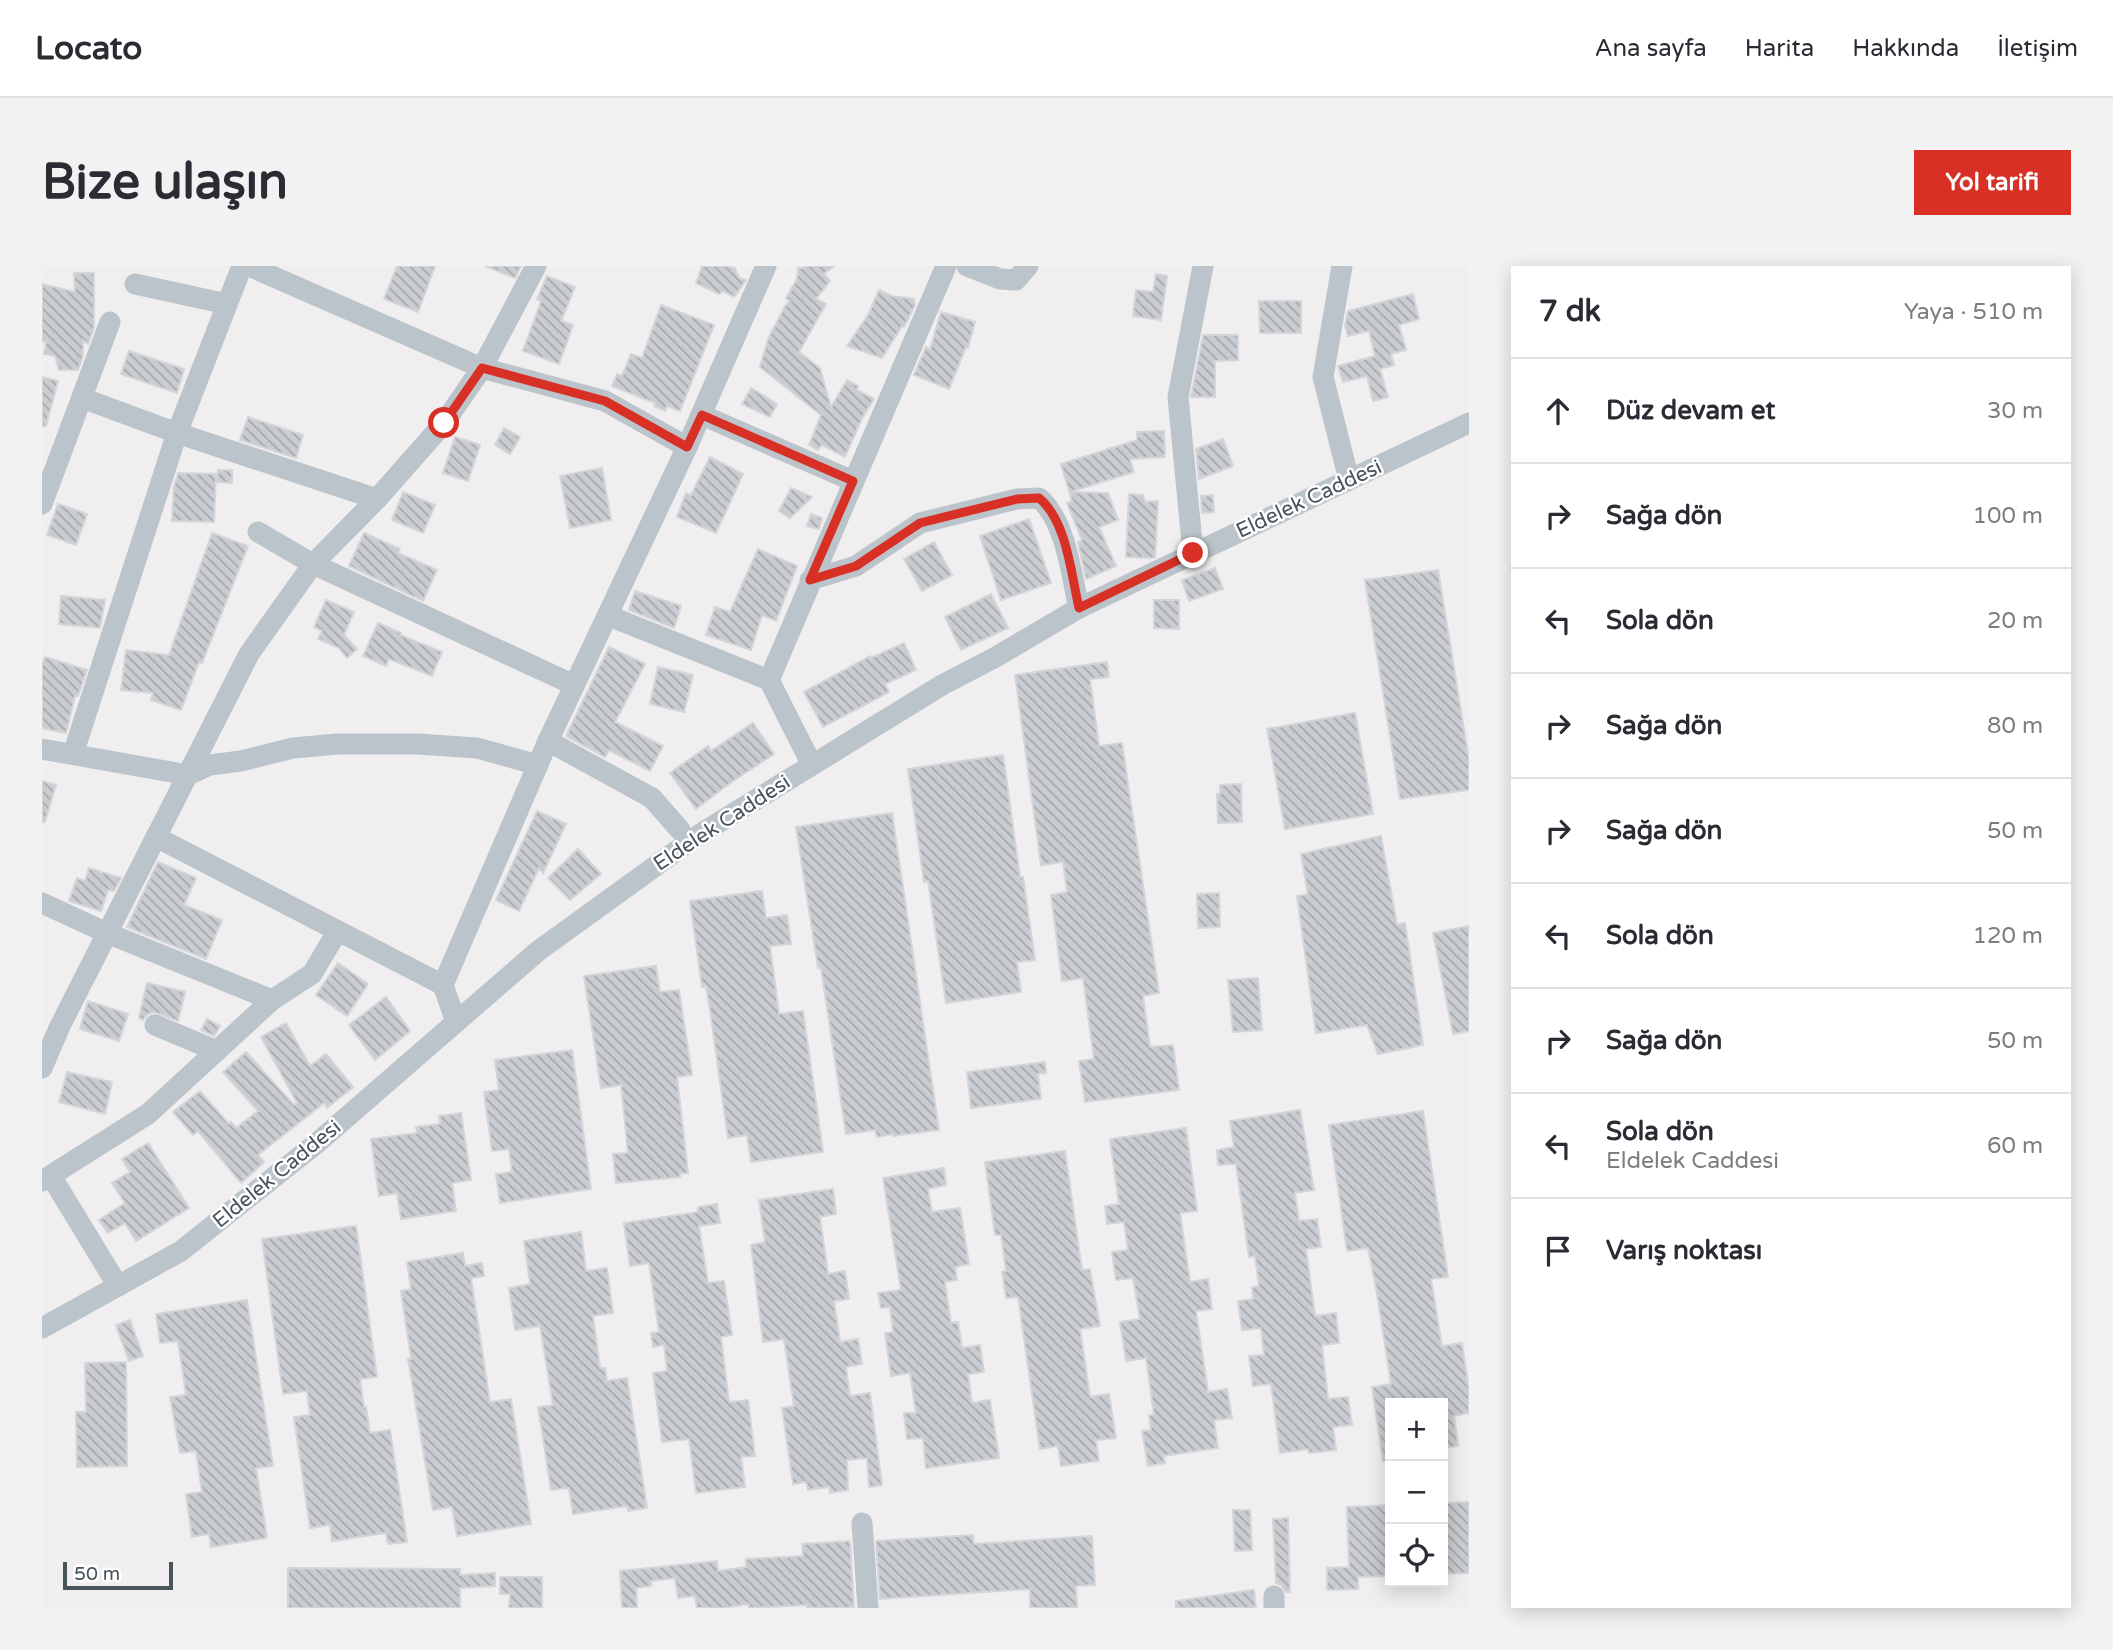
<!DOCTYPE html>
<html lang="tr">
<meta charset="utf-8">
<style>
:root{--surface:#fff;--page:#f2f2f3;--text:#2b2b33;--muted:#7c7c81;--line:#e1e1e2;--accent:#d93025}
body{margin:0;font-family:"Varela Round",sans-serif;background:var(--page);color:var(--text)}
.controls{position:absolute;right:21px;bottom:21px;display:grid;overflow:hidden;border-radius:0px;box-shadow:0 4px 18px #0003}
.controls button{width:63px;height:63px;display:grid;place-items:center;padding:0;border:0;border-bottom:2px solid var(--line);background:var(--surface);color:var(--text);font:35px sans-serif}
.scale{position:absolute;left:21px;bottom:18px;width:110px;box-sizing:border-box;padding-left:7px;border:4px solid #48535a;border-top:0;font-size:19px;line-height:24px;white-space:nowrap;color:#48535a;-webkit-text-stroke:5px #fff;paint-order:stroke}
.stop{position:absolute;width:21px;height:21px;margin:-16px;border:5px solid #d93025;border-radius:50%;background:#fff}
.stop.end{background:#d93025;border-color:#fff;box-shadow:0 2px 7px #0008}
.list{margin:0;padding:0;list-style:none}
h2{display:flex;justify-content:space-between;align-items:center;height:91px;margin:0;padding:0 28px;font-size:30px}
h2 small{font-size:23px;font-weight:400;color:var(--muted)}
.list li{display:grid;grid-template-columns:46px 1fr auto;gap:21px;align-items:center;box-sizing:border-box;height:105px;padding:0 28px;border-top:2px solid var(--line)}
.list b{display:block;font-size:26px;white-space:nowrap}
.list p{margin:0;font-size:23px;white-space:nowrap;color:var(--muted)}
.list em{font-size:23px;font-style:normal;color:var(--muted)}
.icon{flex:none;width:38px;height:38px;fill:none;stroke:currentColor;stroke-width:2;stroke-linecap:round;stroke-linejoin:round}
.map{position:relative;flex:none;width:1427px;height:1342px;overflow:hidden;border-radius:0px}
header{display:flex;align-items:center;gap:42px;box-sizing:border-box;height:98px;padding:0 35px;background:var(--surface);border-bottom:2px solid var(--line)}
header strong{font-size:33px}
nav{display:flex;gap:38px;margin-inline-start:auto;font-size:24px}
.intro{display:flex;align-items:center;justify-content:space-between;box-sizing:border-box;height:168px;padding:0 42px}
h1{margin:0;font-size:49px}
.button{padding:18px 32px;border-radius:0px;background:var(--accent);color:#fff;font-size:24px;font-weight:700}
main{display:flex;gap:42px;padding:0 42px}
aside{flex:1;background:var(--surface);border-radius:0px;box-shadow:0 4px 18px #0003}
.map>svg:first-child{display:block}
.building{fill:url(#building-back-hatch);stroke:#d3d5d9;stroke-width:2}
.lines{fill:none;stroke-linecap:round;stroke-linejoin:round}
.minor{stroke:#bbc4ca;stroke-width:21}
.route{stroke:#d93025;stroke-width:9}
.labels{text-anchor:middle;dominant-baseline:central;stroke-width:5;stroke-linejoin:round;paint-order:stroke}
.street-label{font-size:21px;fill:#48535a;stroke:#fff}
</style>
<header>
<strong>Locato</strong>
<nav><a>Ana sayfa</a><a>Harita</a><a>Hakkında</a><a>İletişim</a></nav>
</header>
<div class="intro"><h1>Bize ulaşın</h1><a class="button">Yol tarifi</a></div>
<main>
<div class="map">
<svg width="1427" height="1342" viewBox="0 0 1427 1342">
<defs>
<pattern id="building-back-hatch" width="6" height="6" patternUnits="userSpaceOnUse" patternTransform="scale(1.75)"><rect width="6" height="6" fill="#c9ccd0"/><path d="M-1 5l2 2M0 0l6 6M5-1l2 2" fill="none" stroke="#a5a8ac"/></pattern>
</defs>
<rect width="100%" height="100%" fill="#f0eeee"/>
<!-- building -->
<g class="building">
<path d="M355 0H393L376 46 342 33Z"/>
<path d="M443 0H479L473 12Z"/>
<path d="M660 0H684L693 2 697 12 704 14 692 31 681 25 677 28 654 17Z"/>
<path d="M763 0H792L782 8 788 15 774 33 784 38 757 86 778 102 789 141 805 114 816 120 815 124 832 133 820 152 803 191 780 179 776 184 767 179 779 149 718 101 726 73 743 40 748 35 744 32 755 13 756 2H761Z"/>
<path d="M32 7H52V61L46 78 41 74V90L36 104H17L13 90 2 88 4 76 0 75V18L33 26Z"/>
<path d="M1114 8 1125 10 1119 54 1091 50 1094 24 1111 26Z"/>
<path d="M505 10 533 21 519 55 531 59 517 98 481 85 499 35 495 33Z"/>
<path d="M837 24 850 30 872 33 873 39 862 61 860 60 840 92 805 80 826 49Z"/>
<path d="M1371 28 1377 53 1357 59 1364 84 1349 88 1352 99 1338 103 1346 131 1331 135 1325 110 1301 116 1296 100 1333 90 1327 65 1306 70 1303 60 1306 45Z"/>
<path d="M1217 35H1259V67H1218Z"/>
<path d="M619 39 672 59 638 145 625 140 623 145 612 140 613 137 570 120 575 108 580 110 589 88 600 92Z"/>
<path d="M899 46 933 56 926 82 924 81 907 123 872 109 884 81 888 83Z"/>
<path d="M1161 69H1196V94L1173 95V131H1149Z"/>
<path d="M87 85 142 103 135 127 79 108Z"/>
<path d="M0 111 16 115 4 160H0Z"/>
<path d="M709 122 735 138 728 151 700 138Z"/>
<path d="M206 151 261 169 254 192 198 174Z"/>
<path d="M462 162 478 171 468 188 453 179Z"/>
<path d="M1122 165 1123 191 1088 193 1092 206 1028 226 1066 227 1076 254 1057 261 1074 300 1044 313 1036 276 1040 274 1025 237 1030 235 1019 198 1095 174V166Z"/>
<path d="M413 171 438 179 426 215 401 207Z"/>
<path d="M1181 173 1191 200 1157 213 1154 183Z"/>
<path d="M668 191 701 208 674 267 635 251 644 227 649 229Z"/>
<path d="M560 202 569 254 528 262 518 210Z"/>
<path d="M176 204H190V217L175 216Z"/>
<path d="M136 207 174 208 172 256 130 255 132 220Z"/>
<path d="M749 222 770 231 748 252 737 245Z"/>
<path d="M361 226 393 239 381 267 350 254Z"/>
<path d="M1087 228 1101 229 1103 236 1116 235 1113 291 1111 292 1084 291Z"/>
<path d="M1171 229 1172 246 1160 247 1159 230Z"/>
<path d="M16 238 45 248 34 279 5 269Z"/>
<path d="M769 248 780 252 777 263 765 260Z"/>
<path d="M987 253 1009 317 959 334 938 270Z"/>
<path d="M170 267 206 280 160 397 157 396 139 444 109 434 111 427 79 424 84 384 127 389Z"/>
<path d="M322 267 358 283 356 287 395 304 381 335 307 300Z"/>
<path d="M892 276 910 309 880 325 862 293Z"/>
<path d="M716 283 755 300 734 355 720 349 709 384 664 369 673 341 688 346Z"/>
<path d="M1173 302 1181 323 1147 335 1140 314Z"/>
<path d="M1396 304 1427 494V524L1358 533 1323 314Z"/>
<path d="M593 325 639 340 632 362 587 344Z"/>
<path d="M949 328 966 362 919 384 903 351Z"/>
<path d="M19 330 63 334 58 362 17 358Z"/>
<path d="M284 334 312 346 302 369 315 383 305 392 297 382 276 373 280 365 272 361Z"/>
<path d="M1112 334H1137V363L1112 362Z"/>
<path d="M336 357 359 367 358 369 400 386 390 410 347 393 344 400 321 390Z"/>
<path d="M862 377 874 404 843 418 847 426 781 461 762 426 828 390 829 392Z"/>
<path d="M567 381 603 398 573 456 621 480 608 505 567 484 563 491 524 470Z"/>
<path d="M3 391 45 404 36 430H33L24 467 0 462V400Z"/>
<path d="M1065 396 1067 411 1048 413 1057 480 1080 477 1117 727 1101 730 1108 781 1131 779 1137 824 1043 836 1037 795 1052 793 1041 712 1020 715 1009 629 1025 626 1021 596 999 599 973 409Z"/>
<path d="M616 401 651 409 642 446 608 438Z"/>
<path d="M1313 447 1331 548 1243 563 1225 463Z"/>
<path d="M711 457 732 488 691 515 654 543 628 507 666 480 669 485Z"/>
<path d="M961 489 978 611H981L993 694 975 696 979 726 904 737 886 615 882 616 866 503Z"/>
<path d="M0 515 14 519 3 556H0Z"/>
<path d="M1199 518 1200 556 1176 557 1175 528H1178V519Z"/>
<path d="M495 545 524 558 501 607 497 602 477 645 454 634Z"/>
<path d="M850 547 897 864 852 870 851 868 835 871 833 864 804 868 779 702H776L754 561Z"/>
<path d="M1339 570 1355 659 1363 657 1381 779 1336 788 1325 759 1274 767 1255 630 1266 628 1259 588Z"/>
<path d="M536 583 559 608 528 634 506 612Z"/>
<path d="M116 596 154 612 142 639 180 654 164 693 85 661Z"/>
<path d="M47 602 79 612 72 625 66 624 59 645 27 635 35 612 43 615Z"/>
<path d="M720 625 724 652 745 649 749 678 728 680 737 748 761 745 781 886 709 896 705 869 686 872 668 744 664 720 660 721 648 635Z"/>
<path d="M1177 627 1178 661 1156 662 1155 628Z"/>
<path d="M1427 660V765L1411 768 1391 667Z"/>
<path d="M296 697 326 718 305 750 274 729Z"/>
<path d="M614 700 618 726 637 724 650 809 635 811 646 907 638 908V911L574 917 571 888 586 887 579 819 559 822 542 710Z"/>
<path d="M1216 712 1220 764 1191 766 1186 714Z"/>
<path d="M105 717 143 726 136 755 112 746 106 748 101 754 97 752Z"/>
<path d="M344 731 368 765 333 794 307 759Z"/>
<path d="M46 735 86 748 77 775 38 763Z"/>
<path d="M165 753 178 760 172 770 159 764Z"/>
<path d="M244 757 268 800 284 788 311 821 285 842 282 837 216 889 222 896 199 917 156 865 151 869 131 846 158 825 187 858 189 856 194 862 216 845 181 806 204 786 252 839 255 837 219 771Z"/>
<path d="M530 784 549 923 458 937 454 908 470 906 467 883 450 885 442 826 457 824 453 794Z"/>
<path d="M1003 796 1004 807 996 808 999 833 929 842 925 806Z"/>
<path d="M25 806 70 816 63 848 17 836Z"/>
<path d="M1258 844 1272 924 1253 927 1257 955 1275 953 1279 981 1264 983 1273 1050 1294 1047 1297 1077 1280 1079 1286 1133 1306 1131 1310 1159 1291 1161 1294 1184 1267 1187 1266 1183 1238 1187 1229 1118 1211 1120 1207 1090 1222 1089 1219 1062 1200 1064 1196 1035 1211 1033 1210 1021 1217 1020 1213 990 1207 991 1194 898 1176 899 1175 884 1192 881 1188 855Z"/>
<path d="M1381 845 1406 1011 1389 1013 1400 1080 1420 1077 1427 1124V1147L1412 1150 1416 1180 1401 1182V1137H1348V1194L1341 1195 1330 1121 1349 1118 1334 1022 1326 982 1305 985 1287 859Z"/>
<path d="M419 847 429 914 410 917 414 945 359 953 355 927 337 930 329 873 375 867 374 861 398 858 397 850Z"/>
<path d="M1144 862 1155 945 1138 947 1148 1016 1166 1013 1170 1043 1154 1045 1166 1126 1185 1123 1190 1152 1172 1154 1176 1182 1121 1190 1123 1197 1106 1200 1100 1165 1109 1164 1107 1149H1112L1104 1092 1084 1095 1078 1056 1098 1053 1091 1012 1074 1014 1070 986 1086 984 1082 956 1065 958 1063 940 1077 938 1068 873Z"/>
<path d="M106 877 147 942 94 975 83 957 66 967 57 954 83 937 70 917 88 906 80 893Z"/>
<path d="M1023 885 1040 1004 1048 1003 1058 1060 1038 1063 1048 1131 1067 1128 1074 1172 1054 1174 1057 1195 1019 1200 1016 1180 998 1183 976 1031 964 1032 960 1006 964 1005 959 969H953L943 896Z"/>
<path d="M902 902 904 919 886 923 890 946 918 942 927 998 913 1001 915 1014 903 1016 909 1057 916 1056 920 1082 938 1079 942 1106 926 1108 930 1137 948 1134 957 1192 884 1202 881 1172 865 1173 862 1147H874L868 1107 849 1110 843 1067 851 1066 848 1041 839 1042 836 1027 859 1024 841 912Z"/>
<path d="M791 923 794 948 778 951 786 1008 803 1005 807 1033 792 1035 798 1076 816 1073 820 1098 804 1101 808 1130 828 1127 840 1219 827 1221 825 1192 805 1194 806 1224 788 1227 787 1221 766 1224 764 1216 751 1218 740 1142 752 1140 742 1073 721 1076 709 979 723 976 717 934Z"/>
<path d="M675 938 678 957 657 960 666 1017 682 1015 690 1069 679 1071 687 1136 706 1134 713 1190 699 1191 703 1221 654 1227 647 1173 620 1176 611 1107 625 1105 622 1079 611 1081 609 1067 617 1066 607 997 588 1000 582 957 656 946V941Z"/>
<path d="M314 960 335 1111 318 1113 322 1141H324L328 1167 348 1164 365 1276 346 1278 344 1267 290 1275 288 1259 268 1262 252 1151 268 1149 265 1125 241 1128 220 973Z"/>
<path d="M539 966 544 1005 565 1002 571 1047 551 1050 558 1102H563L565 1115 585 1112 605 1242 586 1245 585 1240 531 1248 527 1222 509 1224 496 1141 511 1139 498 1060 473 1064 467 1022 488 1018 482 975Z"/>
<path d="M421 987 423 1000 440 997 442 1010 429 1012 448 1136 469 1133 489 1258 415 1270 410 1241 391 1244 366 1093H369L359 1025 369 1023 365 996Z"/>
<path d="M205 1034 231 1200 214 1202 225 1272 169 1281 167 1268 150 1271 144 1228 160 1226 154 1185 138 1187 128 1131 144 1129 136 1075 118 1077 114 1048Z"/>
<path d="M88 1054 101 1090 87 1095 74 1059Z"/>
<path d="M84 1096 85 1200 35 1201 34 1146H44L43 1097Z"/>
<path d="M1427 1236V1307L1401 1308V1237Z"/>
<path d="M1348 1239V1310L1316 1311V1323L1285 1324V1302L1307 1301 1305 1241Z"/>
<path d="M1191 1244H1208L1210 1284 1193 1285Z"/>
<path d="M1246 1252 1248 1326H1244L1239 1319 1234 1317 1231 1253Z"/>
<path d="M931 1269 932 1278 1050 1270 1053 1319 1034 1320 1035 1342H988V1323L838 1333 834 1275Z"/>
<path d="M808 1275 812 1342H765V1339L707 1342V1338L682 1342H655L653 1330 636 1332 633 1312 609 1315V1320L594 1322 595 1342H580L578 1305 675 1295 676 1305 704 1301V1293L761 1290 760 1278Z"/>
<path d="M246 1302 418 1303V1309L453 1307V1320L418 1322V1342H246Z"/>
<path d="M458 1311H500V1342H467L468 1328H458Z"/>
<path d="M1212 1324 1214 1342H1134V1335Z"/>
</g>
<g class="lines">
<!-- minor -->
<g class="minor">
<path d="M207 0 440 102 563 135 645 181"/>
<path d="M925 0 958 13 974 14 986 0"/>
<path d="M1300 0 1281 111 1307 214"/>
<path d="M93 18 185 38"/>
<path d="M40 132 135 167 335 233"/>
<path d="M660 149 811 215"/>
<path d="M0 238 68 56"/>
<path d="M216 266 271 298 532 419"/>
<path d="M1151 287 1136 131 1161 0"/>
<path d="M768 314 814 300 878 257 975 233 997 232C1024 255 1029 308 1037 342"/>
<path d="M567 350 727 414 770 499"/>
<path d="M727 414 904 0"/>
<path d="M506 475 610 532 638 564"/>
<path d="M0 483 146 509 168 499 199 495 251 482 295 478H375L435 482 496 499"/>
<path d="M31 488 135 167 200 0"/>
<path d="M114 571 401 719"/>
<path d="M0 637 65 667 230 734"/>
<path d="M414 756 401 719 506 475 645 181 724 0"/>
<path d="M113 759 175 785"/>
<path d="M0 802 18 760 207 388 271 298 335 233 402 157 440 102 494 0"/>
<path d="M9 910 76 1020"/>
<path d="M0 915 106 848 230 734 270 708 295 666"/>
<path d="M0 1062 139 985 275 877 496 685 655 570 900 419 952 392 1037 342 1427 157"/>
<path d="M820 1257 826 1342"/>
<path d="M1232 1330V1342"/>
</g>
</g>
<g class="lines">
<!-- route -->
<path class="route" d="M402 157 440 102 563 135 645 181 660 149 811 215 768 314 814 300 878 257 975 233 997 232C1025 255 1029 308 1037 342L1151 287"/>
</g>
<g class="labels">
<!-- street labels -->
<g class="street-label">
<text transform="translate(1267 233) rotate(-25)">Eldelek Caddesi</text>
<text transform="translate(680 557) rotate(-33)">Eldelek Caddesi</text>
<text transform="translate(235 908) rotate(-39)">Eldelek Caddesi</text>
</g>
</g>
</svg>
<div class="controls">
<button>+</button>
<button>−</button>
<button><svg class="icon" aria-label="locate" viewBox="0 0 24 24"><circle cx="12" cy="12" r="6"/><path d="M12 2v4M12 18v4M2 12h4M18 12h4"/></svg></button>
</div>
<div class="scale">50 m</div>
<div class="stop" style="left:402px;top:157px"></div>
<div class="stop end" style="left:1151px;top:287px"></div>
</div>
<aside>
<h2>7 dk<small>Yaya · 510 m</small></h2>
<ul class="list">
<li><svg class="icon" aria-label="ahead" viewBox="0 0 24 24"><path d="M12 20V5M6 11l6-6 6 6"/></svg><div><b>Düz devam et</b></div><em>30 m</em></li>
<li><svg class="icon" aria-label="right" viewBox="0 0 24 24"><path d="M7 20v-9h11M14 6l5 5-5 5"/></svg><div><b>Sağa dön</b></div><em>100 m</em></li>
<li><svg class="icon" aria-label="left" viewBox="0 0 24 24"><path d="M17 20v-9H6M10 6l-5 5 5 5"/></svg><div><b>Sola dön</b></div><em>20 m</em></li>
<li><svg class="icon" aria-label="right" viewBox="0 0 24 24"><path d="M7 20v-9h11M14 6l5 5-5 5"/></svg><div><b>Sağa dön</b></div><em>80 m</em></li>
<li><svg class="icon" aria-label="right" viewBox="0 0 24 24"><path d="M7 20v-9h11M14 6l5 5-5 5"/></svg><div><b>Sağa dön</b></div><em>50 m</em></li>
<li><svg class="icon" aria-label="left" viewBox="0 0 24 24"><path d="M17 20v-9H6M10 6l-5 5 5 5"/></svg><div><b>Sola dön</b></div><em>120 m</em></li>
<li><svg class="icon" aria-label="right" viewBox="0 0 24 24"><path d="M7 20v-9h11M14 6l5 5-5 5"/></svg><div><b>Sağa dön</b></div><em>50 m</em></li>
<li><svg class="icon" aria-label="left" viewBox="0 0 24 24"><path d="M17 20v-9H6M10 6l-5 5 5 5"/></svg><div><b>Sola dön</b><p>Eldelek Caddesi</p></div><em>60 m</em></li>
<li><svg class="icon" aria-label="arrive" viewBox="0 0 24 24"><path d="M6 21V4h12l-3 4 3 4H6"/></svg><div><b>Varış noktası</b></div></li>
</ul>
</aside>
</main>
